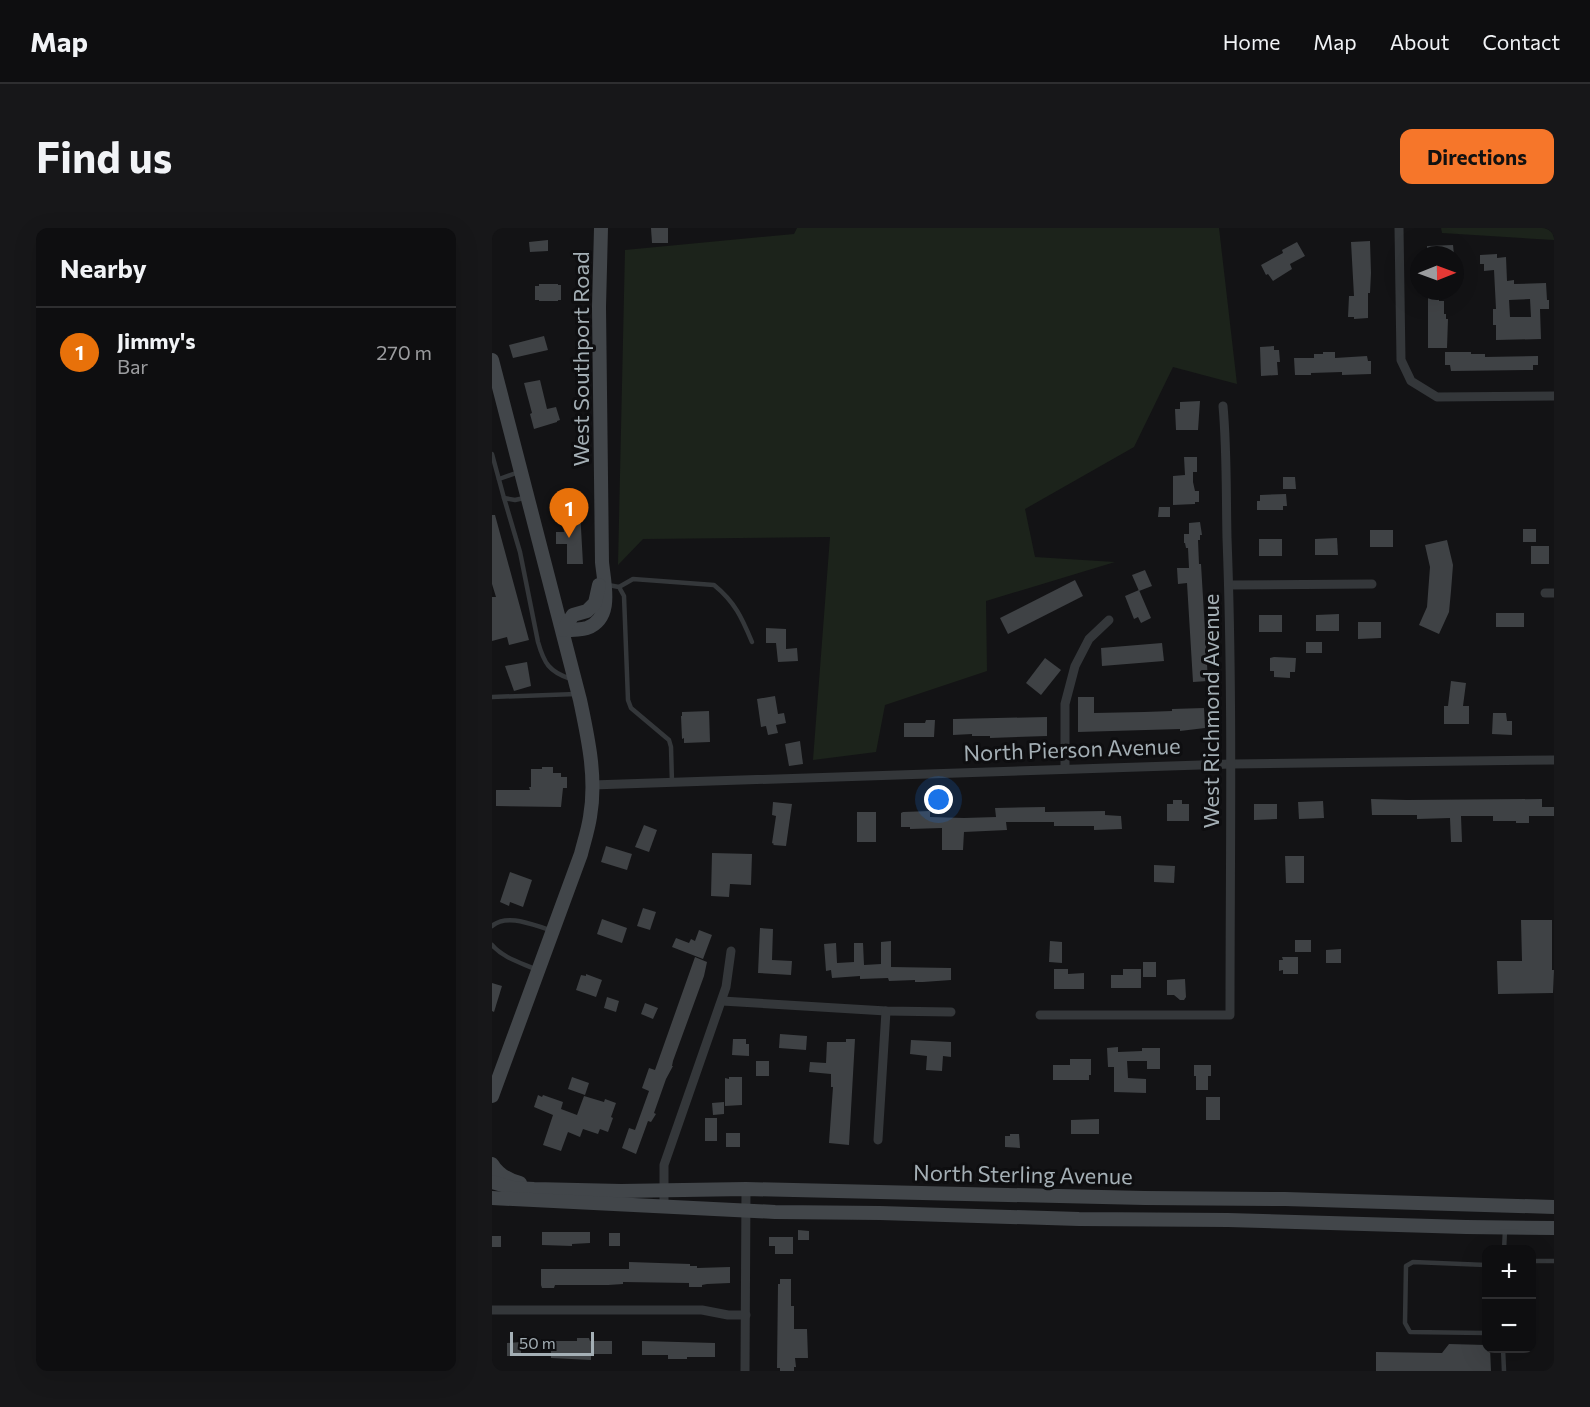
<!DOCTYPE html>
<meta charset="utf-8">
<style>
:root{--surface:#0e0e10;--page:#171719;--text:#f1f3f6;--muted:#9b9c9f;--line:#2e2e30;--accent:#f6762a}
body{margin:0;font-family:Commissioner,sans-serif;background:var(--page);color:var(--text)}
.controls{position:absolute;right:18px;bottom:18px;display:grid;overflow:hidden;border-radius:12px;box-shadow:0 6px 24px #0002}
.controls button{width:54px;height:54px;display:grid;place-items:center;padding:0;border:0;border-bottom:2px solid var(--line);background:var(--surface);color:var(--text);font:30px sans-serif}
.compass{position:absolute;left:918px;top:18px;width:54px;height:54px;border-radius:50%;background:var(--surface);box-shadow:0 6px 24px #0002;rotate:89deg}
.scale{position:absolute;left:18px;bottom:15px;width:84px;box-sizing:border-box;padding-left:6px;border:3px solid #a4afb5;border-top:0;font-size:16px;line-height:21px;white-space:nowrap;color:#a4afb5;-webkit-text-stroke:4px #0e0e10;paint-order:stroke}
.you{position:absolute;left:447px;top:572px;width:21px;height:21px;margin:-15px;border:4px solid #fff;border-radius:50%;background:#1a73e8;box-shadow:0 0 0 9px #1a73e833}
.badge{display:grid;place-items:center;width:39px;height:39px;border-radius:50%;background:var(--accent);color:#fff;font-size:20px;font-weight:700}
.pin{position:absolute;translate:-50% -50px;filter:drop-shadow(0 2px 3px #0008)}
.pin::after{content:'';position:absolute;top:32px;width:21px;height:18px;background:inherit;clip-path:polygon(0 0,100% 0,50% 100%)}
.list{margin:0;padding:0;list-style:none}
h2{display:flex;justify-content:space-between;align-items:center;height:78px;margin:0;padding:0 24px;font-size:26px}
h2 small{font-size:20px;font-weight:400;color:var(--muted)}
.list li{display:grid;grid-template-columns:39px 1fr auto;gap:18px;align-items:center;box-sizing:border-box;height:90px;padding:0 24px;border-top:2px solid var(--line)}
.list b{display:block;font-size:22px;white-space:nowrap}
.list p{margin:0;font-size:20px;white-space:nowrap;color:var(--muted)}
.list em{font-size:20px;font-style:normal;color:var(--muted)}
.map{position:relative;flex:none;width:1062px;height:1143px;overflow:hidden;border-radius:12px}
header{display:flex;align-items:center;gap:36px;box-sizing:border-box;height:84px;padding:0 30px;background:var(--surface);border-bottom:2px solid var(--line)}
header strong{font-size:28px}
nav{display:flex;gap:33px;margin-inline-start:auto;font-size:21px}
.intro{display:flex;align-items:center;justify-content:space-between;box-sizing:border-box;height:144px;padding:0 36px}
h1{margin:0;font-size:42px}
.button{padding:15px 27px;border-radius:12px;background:var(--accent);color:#111;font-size:21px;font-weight:700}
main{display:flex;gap:36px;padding:0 36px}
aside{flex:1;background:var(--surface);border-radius:12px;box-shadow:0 6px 24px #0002}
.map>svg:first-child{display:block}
.green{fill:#1c231b}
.building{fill:#3f4245;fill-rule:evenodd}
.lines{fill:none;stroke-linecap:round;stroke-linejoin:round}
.service{stroke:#34373a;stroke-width:4.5}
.minor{stroke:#34373a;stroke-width:9}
.secondary{stroke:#42464a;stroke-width:14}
.labels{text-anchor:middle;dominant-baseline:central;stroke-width:6;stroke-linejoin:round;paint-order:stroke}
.street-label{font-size:22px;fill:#a4afb5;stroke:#0e0e10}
</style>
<header>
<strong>Map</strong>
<nav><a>Home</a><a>Map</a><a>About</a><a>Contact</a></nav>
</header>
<div class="intro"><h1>Find us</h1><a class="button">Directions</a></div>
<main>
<aside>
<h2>Nearby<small></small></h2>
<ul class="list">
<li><span class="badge" style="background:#e8710a">1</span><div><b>Jimmy's</b><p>Bar</p></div><em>270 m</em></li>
</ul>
</aside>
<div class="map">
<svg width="1062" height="1143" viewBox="0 0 1062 1143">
<rect width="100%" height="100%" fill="#131315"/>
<!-- green -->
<g class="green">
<path d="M305 0H727L745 156 681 139 642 219 533 281 543 329 623 334 494 373 495 443 393 477 384 524 321 532 338 309 151 311 126 337 133 22 302 6Z"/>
<path d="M949 0H1062V12L950 5Z"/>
</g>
<!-- building -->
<g class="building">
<path d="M159 0H176V15H160Z"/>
<path d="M56 12V23L38 24 37 14Z"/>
<path d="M878 13 879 45 878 65H876V90L862 91V89H856L857 68H862L859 14Z"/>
<path d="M805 14 813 28 798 36 800 41 781 53 776 46 774 47 769 37 791 25 790 22Z"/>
<path d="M961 17 962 27H935V18Z"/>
<path d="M1005 26V30L1014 29 1015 53 1022 52V56L1054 55 1055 72H1057V81H1048L1049 111 1004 112V97H1001V81H1004L1002 42 992 43V36H988V27ZM1038 71 1039 89H1018L1017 72Z"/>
<path d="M47 56H66V57H69V72H66V73H47V72H43V58H47Z"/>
<path d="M936 69H947V73H952V86H954V91H956L955 120H936Z"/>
<path d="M52 108 56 122 21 130 17 117Z"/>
<path d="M782 118V122H787L788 134H785L786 147 769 148 768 119Z"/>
<path d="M831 124H843V130L875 128 876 133H879V146L850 147V144L819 145V147H803L802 130H822V126H831Z"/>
<path d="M953 124H979V126H993V129L1046 128V137H1041V142L959 143 958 137H953Z"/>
<path d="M48 152 55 181 64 179 68 192 65 193V194L42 201 38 186 40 185 32 155Z"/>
<path d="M708 173 706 202H684L683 181H688V174Z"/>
<path d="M692 229H705V244H701V254L703 263H707V274H703V276L681 277V248L693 247Z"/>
<path d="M791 249H803L804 261H791Z"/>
<path d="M794 266 795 278H791V282H765V273H768V267Z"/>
<path d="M667 279H678V289H666Z"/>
<path d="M75 282H88L91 336H75V316H64V304H72L71 295H75Z"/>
<path d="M0 287H3L37 412 17 417 15 409 0 413V369H4L0 356Z"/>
<path d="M708 294 710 307H708V312H706L707 336H709L716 453 701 454 695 355 686 356 685 340H697L696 320H694L693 315H692V306H697V295Z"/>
<rect x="1031" y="301" width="13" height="13"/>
<rect x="878" y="302" width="23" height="17"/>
<path d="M845 310 846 327H823V311Z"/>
<rect x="767" y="311" width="23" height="17"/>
<path d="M955 312 961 337 959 363 957 384 947 406 927 397 935 379 938 339 933 317Z"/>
<rect x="1039" y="318" width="18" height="18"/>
<path d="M653 342 660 358 647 363 640 347Z"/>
<path d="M583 352 591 368 516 406 508 390Z"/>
<path d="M647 362 659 390 649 395 646 389 642 391 633 368Z"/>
<rect x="1004" y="385" width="28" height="14"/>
<path d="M847 386V403H824V387Z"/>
<rect x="767" y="387" width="23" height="17"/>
<path d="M866 394H889V410L866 411Z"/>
<path d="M274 400 294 401V421L305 420 306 433 286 434 284 415H274Z"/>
<rect x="814" y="414" width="16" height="11"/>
<path d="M670 415 672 433 610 438 609 420Z"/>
<path d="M782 429 804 430 803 444H798V450L782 449V443H778V430Z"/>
<path d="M553 430 569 442 549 467 534 455Z"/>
<path d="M35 434 39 458 22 463 13 438Z"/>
<path d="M959 453 974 455 971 478H977V496H952V478H956Z"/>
<path d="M283 468 286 486 292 485 294 495 284 497 286 505 276 507 274 498 269 499 265 471Z"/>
<path d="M586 469H602V485L652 484 680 483V481L712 480 713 500 688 503V501L586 504Z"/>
<path d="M217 483 218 514 192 515V510L190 511 189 488H190V484Z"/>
<path d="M1001 485H1014L1015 493H1020V507L1000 506Z"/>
<path d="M555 489V508L498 510V508H480V506L461 507V491Z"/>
<path d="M434 492H443L442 509H412V495H433Z"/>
<path d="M308 513 311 536 297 538 293 516Z"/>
<path d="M50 539H61V545H69V549H75V560H71L69 579 4 578V562H38L37 559H39V541H50Z"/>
<path d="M879 571 915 572 1050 571V579H1062V588H1037V595H1024V593H1001V588H969L970 614H959L958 590 925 591V587H880Z"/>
<path d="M681 572H690V576H697V593H675V576H681Z"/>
<path d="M831 573 832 590 807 591 806 574Z"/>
<path d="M281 574 300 576 294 618 281 617 282 616 280 615 284 588 280 587Z"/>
<path d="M762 576H785V591L762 592Z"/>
<path d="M553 579V584L613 583V587L629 588 630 601 602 602V598H562V594H514L515 602 472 604 471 622H450V600L418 601V599H409V585L411 584 438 583V589L472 590 504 589 503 580Z"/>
<rect x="365" y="584" width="19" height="30"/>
<path d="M152 597 165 602 157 624 143 619Z"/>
<path d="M114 618 140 626 135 642 109 634Z"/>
<path d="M220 625 260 626 259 657 238 656 237 669 219 668Z"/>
<path d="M793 628H812V655H794Z"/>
<path d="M662 637 683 638 682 655 662 654Z"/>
<path d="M18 644 40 652 31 679 18 674 17 678 8 674Z"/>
<path d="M151 680 164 684 158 702 145 698Z"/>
<path d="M110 691 135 700 130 715 105 706Z"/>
<path d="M1029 692H1060V742H1062L1061 765 1006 766 1005 733H1030Z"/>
<path d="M268 700 281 701 280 732 300 733 299 747 266 745Z"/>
<path d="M207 702 220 707 211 731 180 719 184 710 197 715 199 711 203 713Z"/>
<rect x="803" y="712" width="16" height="12"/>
<path d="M399 713V739L459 740V752L431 754H423V752L397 753 396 750 368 751V748L340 750 339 742 334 743 332 716 344 715 345 735 362 734V715H371L372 737 389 736V714Z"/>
<path d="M558 713 570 714V735L557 734Z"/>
<path d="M849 721V735H834V722Z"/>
<path d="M203 729 215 734 212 748 181 833 180 838H181L174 851 162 885 164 886 159 894 156 893 144 926 130 920 137 900 143 902 157 863 150 860 157 840 163 842Z"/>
<path d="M790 729H806V746H791V742L787 743V732H791Z"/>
<rect x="651" y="734" width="13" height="15"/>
<path d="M562 741H576V746L592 745V761H562Z"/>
<path d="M631 741H649V760H619V747H631Z"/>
<path d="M94 746 110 752 104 769 84 762 89 747 94 748Z"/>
<path d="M693 751 694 769 692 772H688L682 767H675V752Z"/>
<path d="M0 755 10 758 2 784 0 783Z"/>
<path d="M115 769 127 773 124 784 112 780Z"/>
<path d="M153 775 166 780 161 791 149 786Z"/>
<path d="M288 806 315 808 314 822 287 820Z"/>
<path d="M241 811H254V816H257V828L240 827Z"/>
<path d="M354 811H363L357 917 337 915 341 859H339V846L317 844 318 834 334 835 335 814H354Z"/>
<path d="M419 812 459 814V829L451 828 450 843 434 842 435 828 418 826Z"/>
<path d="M626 819V824L650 823V820H668V841H655V833H635L636 850 654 851V865L622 864V839H616L615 820Z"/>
<path d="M578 831H599V847H597V852H561V837H578Z"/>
<rect x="264" y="833" width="13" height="15"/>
<path d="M702 837H719V848H716V862H704V848H702Z"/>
<path d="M80 849 97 855 93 867 76 861Z"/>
<path d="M237 849H250V877L233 878V850L237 851Z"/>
<path d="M46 867 50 869 51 867 71 874 69 881 85 887 92 868 112 874 113 871 124 875 119 889 121 890 116 904 108 901 106 906 91 901 88 909 76 904 69 923 51 917 61 887 42 879Z"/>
<rect x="714" y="869" width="14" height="23"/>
<path d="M232 874V886L221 887 220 875Z"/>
<rect x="213" y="890" width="12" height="23"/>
<path d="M607 891V906H579V892Z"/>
<rect x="234" y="905" width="14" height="14"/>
<path d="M518 906H527L528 920 513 919V908H518Z"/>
<path d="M306 1002 317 1003V1012H306Z"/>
<path d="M50 1004H98V1015L80 1016V1018L50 1017Z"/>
<rect x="117" y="1005" width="11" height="13"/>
<rect x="0" y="1008" width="9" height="11"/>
<path d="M277 1009H301V1026H283V1018H277Z"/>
<path d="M137 1034 198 1036V1038H205V1040L238 1039V1055L215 1056 210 1057V1059H197V1055L131 1054V1056L116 1057H63L62 1060H50L49 1057V1041H137Z"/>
<path d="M288 1051H299V1078H302V1101H315L316 1130H303L304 1139H302V1143H288V1140H285L286 1056H288Z"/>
<path d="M85 1110H97L98 1113H120V1126H99V1132L59 1130V1113H85Z"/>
<path d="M150 1113 223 1115V1129H195V1131H176V1127H150Z"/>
<path d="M29 1114V1128H15V1115Z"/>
<path d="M957 1116 994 1117V1120H998L999 1143H884V1124L950 1125Z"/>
</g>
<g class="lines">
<!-- service -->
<g class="service">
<path d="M0 226 12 270 23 272 32 270"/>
<path d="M7 251 27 244"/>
<path d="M12 270 28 324 46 414C52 435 57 444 79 451"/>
<path d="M116 357 127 359 132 368 136 472 139 480 177 512 179 519 180 555"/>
<path d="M127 359 141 351 222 357C243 374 250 390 260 414"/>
<path d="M0 469 84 466"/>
<path d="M0 698C15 685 41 697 58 702"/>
<path d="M0 717C11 730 30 735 45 742"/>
<path d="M1012 1022 1013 1002"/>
<path d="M1040 1033H1062"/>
<path d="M994 1037 921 1034 914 1038 913 1095 918 1104 994 1105"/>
<path d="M1011 1120 1012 1143"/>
</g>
<!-- minor -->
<g class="minor">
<path d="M907 0 909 132 919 153 945 169 1062 168"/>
<path d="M737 357 880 356"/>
<path d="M1053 365H1062"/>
<path d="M573 541V476L583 438 597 411 617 392"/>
<path d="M100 557 739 536 1062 532"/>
<path d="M230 773 394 783 459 784"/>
<path d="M548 787H738C738 628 741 469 735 310 734 266 735 222 731 178"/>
<path d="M386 912 394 783"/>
<path d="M172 978V937L234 759 239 723"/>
<path d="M0 1082H210L236 1087H254"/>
<path d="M253 1143 254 961"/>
</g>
<!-- secondary -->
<g class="secondary">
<path d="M0 132 88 472C96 510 105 550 98 589 96 602 92 614 89 626L0 868"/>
<path d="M71 402C79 402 88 402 95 400 122 390 112 356 110 334L107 79 109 0"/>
<path d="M71 402 81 387 95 383 103 375 107 357"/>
<path d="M0 936C6 946 16 952 28 955"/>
<path d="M0 954 21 960 42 961 129 963 254 961 653 970 793 971 1062 979"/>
<path d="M0 970 283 984 388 985 587 991 736 992 974 999 1062 1000"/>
</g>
</g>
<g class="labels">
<!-- street labels -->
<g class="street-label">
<text transform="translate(88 131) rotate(-90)">West Southport Road</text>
<text transform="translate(718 483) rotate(-90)">West Richmond Avenue</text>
<text transform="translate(580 521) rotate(-2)">North Pierson Avenue</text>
<text transform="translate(531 946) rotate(1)">North Sterling Avenue</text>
</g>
</g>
</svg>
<div class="controls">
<button>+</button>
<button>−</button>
</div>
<svg class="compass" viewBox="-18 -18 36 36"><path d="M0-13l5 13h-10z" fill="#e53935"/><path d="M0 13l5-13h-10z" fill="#9b9c9f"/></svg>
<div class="scale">50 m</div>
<div class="you"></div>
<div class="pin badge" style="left:77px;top:310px;background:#e8710a">1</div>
</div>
</main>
